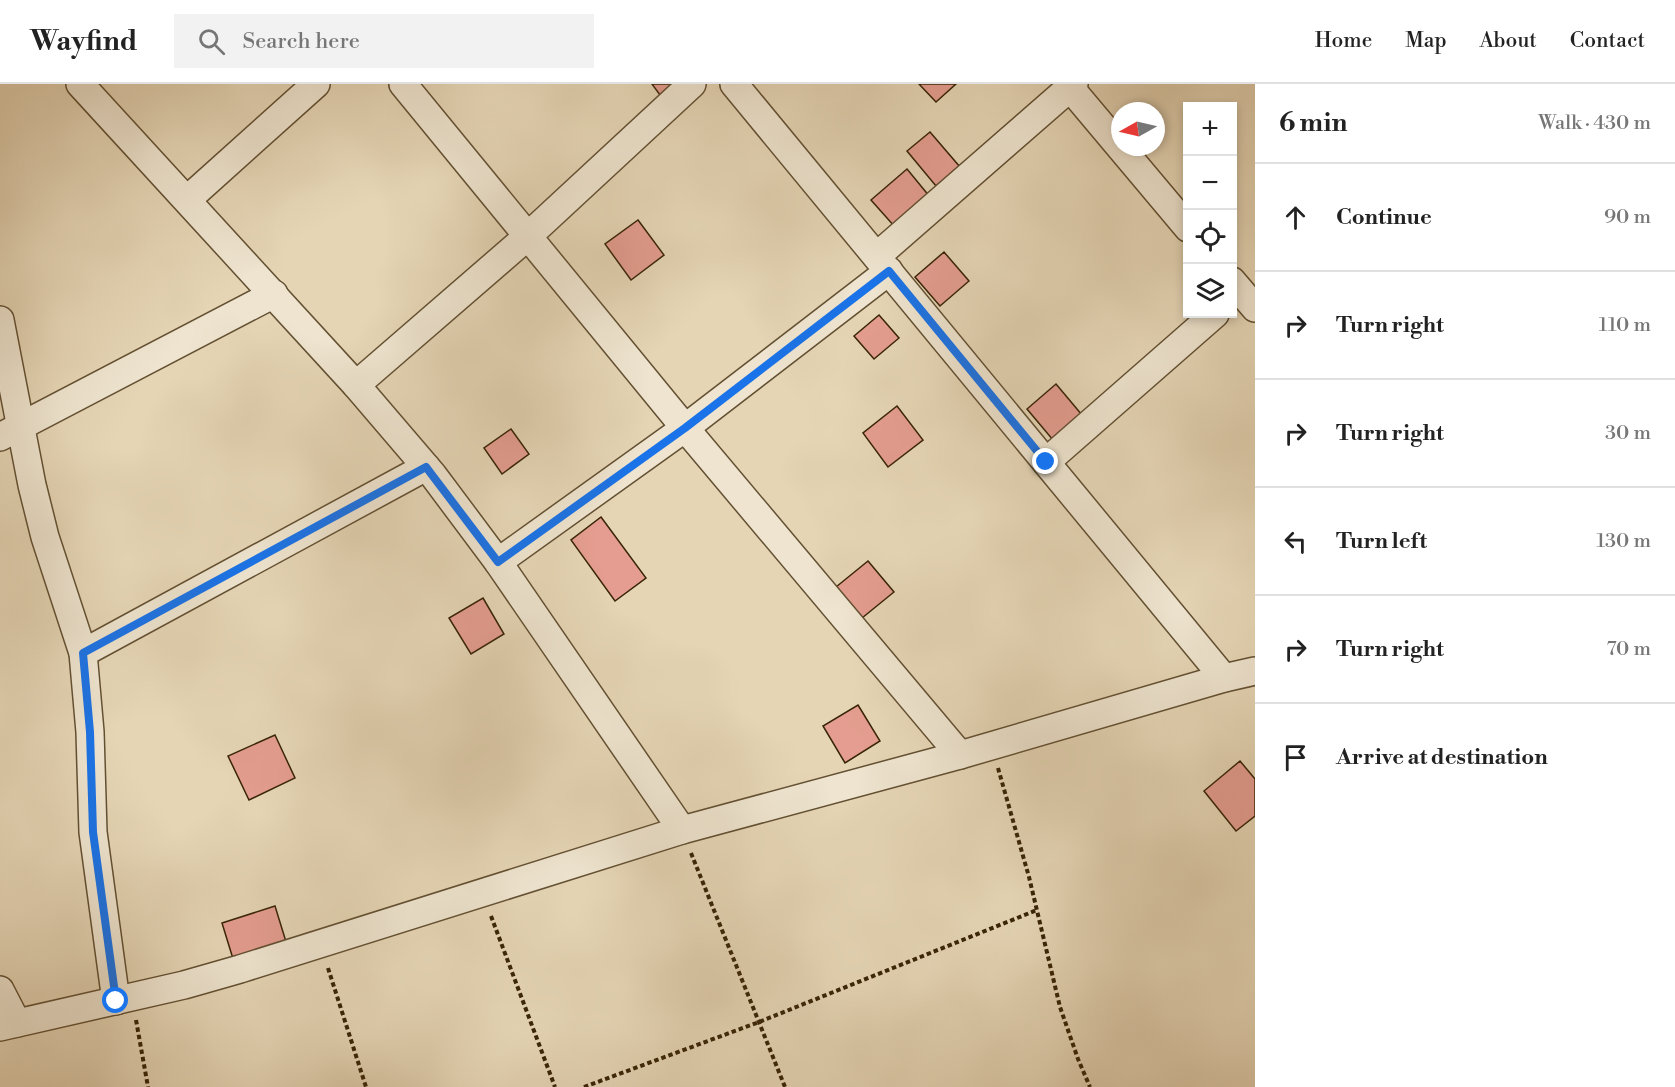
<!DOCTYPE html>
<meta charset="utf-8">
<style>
:root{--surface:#fff;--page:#f2f2f2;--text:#222;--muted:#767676;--line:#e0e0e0}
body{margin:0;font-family:"Libre Bodoni",serif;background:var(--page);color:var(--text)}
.controls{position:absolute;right:18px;top:18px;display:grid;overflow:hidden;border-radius:0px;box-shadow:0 3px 9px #0003}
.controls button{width:54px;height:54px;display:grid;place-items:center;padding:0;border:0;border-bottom:2px solid var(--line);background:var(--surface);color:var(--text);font:30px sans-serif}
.compass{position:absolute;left:1111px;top:18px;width:54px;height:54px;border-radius:50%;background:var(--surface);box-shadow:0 3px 9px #0003;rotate:262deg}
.stop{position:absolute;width:18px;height:18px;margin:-14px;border:4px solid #1a73e8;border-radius:50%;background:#fff}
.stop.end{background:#1a73e8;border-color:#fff;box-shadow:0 2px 6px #0008}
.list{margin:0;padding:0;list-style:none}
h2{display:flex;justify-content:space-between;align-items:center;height:78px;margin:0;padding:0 24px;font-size:26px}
h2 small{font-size:20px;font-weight:400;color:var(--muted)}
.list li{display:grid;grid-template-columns:39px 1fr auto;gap:18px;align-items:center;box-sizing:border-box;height:108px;padding:0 24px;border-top:2px solid var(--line)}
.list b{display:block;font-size:22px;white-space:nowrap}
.list em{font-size:20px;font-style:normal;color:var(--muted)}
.icon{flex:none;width:33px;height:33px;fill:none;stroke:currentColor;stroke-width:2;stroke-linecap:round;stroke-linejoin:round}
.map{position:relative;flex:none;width:1255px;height:1003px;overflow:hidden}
header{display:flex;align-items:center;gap:36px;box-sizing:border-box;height:84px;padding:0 30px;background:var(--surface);border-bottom:2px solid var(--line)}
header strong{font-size:28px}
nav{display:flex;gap:33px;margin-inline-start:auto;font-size:21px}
.search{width:420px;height:54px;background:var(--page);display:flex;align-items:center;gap:15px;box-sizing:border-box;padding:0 21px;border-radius:0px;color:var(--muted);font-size:22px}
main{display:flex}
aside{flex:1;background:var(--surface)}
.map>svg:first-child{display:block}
.building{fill:#e49d90;stroke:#382407;stroke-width:1.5}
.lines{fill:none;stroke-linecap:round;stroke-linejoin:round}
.minor-casing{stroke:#635032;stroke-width:30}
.path{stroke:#382407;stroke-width:4;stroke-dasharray:4.5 3;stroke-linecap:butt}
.minor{stroke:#eee4cf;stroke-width:27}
.route{stroke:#1a73e8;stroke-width:8}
</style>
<header>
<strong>Wayfind</strong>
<div class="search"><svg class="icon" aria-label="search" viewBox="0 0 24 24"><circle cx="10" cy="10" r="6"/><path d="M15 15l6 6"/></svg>Search here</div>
<nav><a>Home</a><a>Map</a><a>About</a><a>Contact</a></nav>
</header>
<main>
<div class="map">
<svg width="1255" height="1003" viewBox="0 0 1255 1003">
<rect width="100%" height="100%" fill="#e5d5b5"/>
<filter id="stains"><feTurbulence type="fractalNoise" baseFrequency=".00333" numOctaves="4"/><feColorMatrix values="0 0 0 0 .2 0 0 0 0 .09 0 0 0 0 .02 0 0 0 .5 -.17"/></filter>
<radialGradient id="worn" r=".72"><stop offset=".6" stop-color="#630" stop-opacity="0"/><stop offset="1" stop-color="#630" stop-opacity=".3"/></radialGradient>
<!-- building -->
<g class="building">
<path d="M652 0H674L660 11Z"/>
<path d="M919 0H956L936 18Z"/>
<path d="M930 48 960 83 936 102 907 67Z"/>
<path d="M907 85 930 113 895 143 871 116Z"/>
<path d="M638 136 664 171 631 196 605 160Z"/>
<path d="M944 168 969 197 940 222 915 193Z"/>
<path d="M879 231 899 254 874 275 854 252Z"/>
<path d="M1056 300 1082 331 1053 356 1027 325Z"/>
<path d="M897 322 923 356 888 383 863 349Z"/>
<path d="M511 345 529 370 502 390 484 364Z"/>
<path d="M601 433 646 494 615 517 571 456Z"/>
<path d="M868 477 894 508 862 534 836 503Z"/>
<path d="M483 514 504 550 471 570 449 534Z"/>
<path d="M858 621 880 657 845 679 823 642Z"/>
<path d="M275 651 295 694 249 716 228 672Z"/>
<path d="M1240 677 1255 695V732L1236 747 1204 707Z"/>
<path d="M275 822 287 861 234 878 222 839Z"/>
</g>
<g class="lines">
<defs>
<g id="minor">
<path d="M80 0 356 301 433 391 498 478 682 746"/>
<path d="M403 0 685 344 960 671"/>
<path d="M734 0 1224 594"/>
<path d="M1067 0 1188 144"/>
<path d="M188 115 316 0"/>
<path d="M877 172 1074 0"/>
<path d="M1232 197 1255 224"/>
<path d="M0 236 32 401 45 453 83 569 90 648 93 748 116 917"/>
<path d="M356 301 528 152 692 0"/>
<path d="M0 353 274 210"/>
<path d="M1046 378 1215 230"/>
<path d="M498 478 685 344 889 187"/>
<path d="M83 569 426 383"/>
<path d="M0 906 17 939"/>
<path d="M0 943 184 901 240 885 682 746 960 671 1224 594 1255 587"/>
</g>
</defs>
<!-- minor casing -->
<use href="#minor" class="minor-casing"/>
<!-- path -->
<g class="path">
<path d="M998 684 1029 793 1060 923 1078 975 1090 1003"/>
<path d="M691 769 785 1003"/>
<path d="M491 832 555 1003"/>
<path d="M328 884 366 1003"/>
<path d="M136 936 148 1003"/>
<path d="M584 1003 759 938 1037 826"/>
</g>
<!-- minor -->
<use href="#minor" class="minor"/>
</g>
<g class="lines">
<!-- route -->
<path class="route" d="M116 917 93 748 90 648 83 569 426 383 498 478 685 344 889 187 1046 378"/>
</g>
<rect width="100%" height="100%" filter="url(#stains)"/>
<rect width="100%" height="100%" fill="url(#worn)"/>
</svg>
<div class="controls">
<button>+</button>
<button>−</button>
<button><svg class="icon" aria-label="locate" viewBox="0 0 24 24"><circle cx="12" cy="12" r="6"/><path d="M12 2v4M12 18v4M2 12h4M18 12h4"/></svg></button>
<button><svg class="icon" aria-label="layers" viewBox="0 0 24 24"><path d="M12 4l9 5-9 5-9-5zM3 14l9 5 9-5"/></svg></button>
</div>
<svg class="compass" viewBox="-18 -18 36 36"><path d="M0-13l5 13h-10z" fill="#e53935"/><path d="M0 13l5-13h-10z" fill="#767676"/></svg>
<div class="stop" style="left:116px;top:917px"></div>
<div class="stop end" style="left:1046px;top:378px"></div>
</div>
<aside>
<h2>6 min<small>Walk · 430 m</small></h2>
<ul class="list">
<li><svg class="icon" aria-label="ahead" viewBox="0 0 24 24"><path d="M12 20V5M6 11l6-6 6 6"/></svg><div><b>Continue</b></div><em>90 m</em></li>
<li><svg class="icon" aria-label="right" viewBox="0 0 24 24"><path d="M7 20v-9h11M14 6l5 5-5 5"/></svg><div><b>Turn right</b></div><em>110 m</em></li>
<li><svg class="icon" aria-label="right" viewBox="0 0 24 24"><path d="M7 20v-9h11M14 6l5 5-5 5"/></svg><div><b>Turn right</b></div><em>30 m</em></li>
<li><svg class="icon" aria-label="left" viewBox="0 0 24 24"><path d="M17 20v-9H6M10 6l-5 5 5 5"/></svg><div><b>Turn left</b></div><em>130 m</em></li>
<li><svg class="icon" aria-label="right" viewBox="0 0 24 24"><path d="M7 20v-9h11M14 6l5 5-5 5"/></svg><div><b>Turn right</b></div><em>70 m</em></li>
<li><svg class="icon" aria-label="arrive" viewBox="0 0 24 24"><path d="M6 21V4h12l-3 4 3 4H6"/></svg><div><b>Arrive at destination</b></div></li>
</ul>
</aside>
</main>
